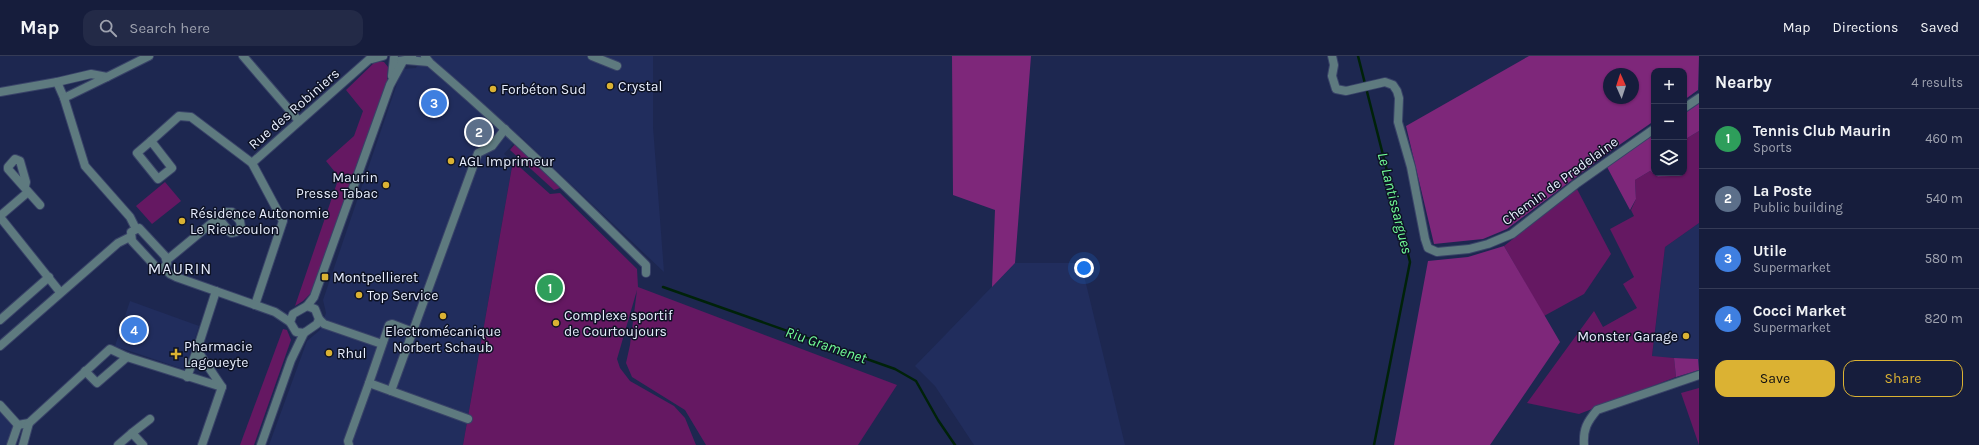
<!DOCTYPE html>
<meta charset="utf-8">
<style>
:root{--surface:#161d3c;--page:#232a47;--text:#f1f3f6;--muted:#9ea2af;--line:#353b56;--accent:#dbb233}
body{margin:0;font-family:Karla,sans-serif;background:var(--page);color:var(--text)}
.controls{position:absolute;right:12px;top:12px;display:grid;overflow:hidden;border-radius:8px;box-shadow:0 1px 3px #0004}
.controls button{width:36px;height:36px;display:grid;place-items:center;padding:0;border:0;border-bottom:1px solid var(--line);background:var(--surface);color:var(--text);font:20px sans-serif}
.compass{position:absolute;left:1603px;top:12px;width:36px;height:36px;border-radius:50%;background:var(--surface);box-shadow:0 1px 3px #0004;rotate:357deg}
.you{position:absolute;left:1084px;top:212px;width:14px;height:14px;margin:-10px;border:3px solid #fff;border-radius:50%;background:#1a73e8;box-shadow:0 0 0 6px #1a73e833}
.badge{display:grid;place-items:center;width:26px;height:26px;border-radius:50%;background:var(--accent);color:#fff;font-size:13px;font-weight:700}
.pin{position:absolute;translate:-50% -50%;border:2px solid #fff;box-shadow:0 1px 4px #0006}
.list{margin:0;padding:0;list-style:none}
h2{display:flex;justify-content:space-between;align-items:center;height:52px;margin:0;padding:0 16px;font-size:17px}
h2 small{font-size:13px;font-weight:400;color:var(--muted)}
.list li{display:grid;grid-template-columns:26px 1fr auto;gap:12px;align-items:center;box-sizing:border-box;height:60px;padding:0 16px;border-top:1px solid var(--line)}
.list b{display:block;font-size:15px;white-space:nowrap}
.list p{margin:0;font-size:13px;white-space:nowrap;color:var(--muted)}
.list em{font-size:13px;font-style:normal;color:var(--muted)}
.actions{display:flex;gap:8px;padding:12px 16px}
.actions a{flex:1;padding:9px 0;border:1px solid var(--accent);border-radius:12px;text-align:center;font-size:14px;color:var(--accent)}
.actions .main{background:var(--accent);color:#111}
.icon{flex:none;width:22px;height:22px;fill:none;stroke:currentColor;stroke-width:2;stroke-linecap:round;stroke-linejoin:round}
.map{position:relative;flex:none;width:1699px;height:389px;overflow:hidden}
header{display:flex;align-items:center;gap:24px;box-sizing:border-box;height:56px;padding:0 20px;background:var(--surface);border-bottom:1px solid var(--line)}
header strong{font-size:19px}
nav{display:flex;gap:22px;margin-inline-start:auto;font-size:14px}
.search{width:280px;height:36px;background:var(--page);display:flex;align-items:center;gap:10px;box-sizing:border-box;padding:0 14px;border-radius:12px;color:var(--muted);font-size:15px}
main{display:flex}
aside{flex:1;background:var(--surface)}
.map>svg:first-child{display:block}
.built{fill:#212d5d}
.green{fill:#651862}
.forest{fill:#7e277a;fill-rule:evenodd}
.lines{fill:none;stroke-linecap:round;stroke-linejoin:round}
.stream{stroke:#002209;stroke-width:2.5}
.minor-casing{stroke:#394368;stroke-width:10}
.minor{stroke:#5e7a7f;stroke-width:8}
.poi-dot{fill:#dbb233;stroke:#0d1224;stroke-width:1.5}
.labels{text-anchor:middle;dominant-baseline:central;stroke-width:3;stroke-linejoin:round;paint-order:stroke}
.poi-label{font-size:14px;fill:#e7edfd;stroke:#0d1224;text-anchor:start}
.street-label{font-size:14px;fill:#e7edfd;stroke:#0d1224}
.water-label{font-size:15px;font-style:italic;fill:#72fe98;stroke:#0d1224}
.quarter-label{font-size:16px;letter-spacing:1px;fill:#e7edfd;stroke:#0d1224}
</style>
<header>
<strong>Map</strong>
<div class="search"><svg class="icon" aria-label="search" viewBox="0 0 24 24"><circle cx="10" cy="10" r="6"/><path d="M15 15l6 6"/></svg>Search here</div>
<nav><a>Map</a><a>Directions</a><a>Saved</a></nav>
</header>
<main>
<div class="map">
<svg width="1699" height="389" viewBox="0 0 1699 389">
<rect width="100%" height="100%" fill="#1d2750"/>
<!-- built -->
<g class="built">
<path d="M421 0H653V71L664 216 520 80 504 98 513 105 463 389H269L307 285 320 274 326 257 323 244 402 13 416 12Z"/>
<path d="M1699 167V312L1698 303 1652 301 1665 191Z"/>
<path d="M1015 207H1081L1125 389H974L935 330 915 310Z"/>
<path d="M130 245 199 270 186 310 183 313 115 290Z"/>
<path d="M0 356 13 370 7 389H0Z"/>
</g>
<!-- green -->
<g class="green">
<path d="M376 5 384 6 388 11 387 26 311 237 303 245 295 250 339 121 326 105 354 80 363 55 346 34Z"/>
<path d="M1699 75V167L1665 191 1652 300 1674 302 1676 321 1579 358 1527 347 1594 255 1603 271 1637 252 1623 228 1634 221 1610 173 1634 160 1631 154 1636 143 1635 124 1650 115 1658 121C1667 120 1674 117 1684 117V84Z"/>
<path d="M516 87 560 128V132L554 134 510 94Z"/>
<path d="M513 105 550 138 560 137 637 213 638 231 897 329 858 389H706L685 354 632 321 626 307 630 289 637 234 617 303 620 312 630 325 674 350 685 362 696 389H463Z"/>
<path d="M165 126 181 145 152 168 136 150Z"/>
<path d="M1577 133 1611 198 1584 238 1544 260 1504 190Z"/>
<path d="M283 273 287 274 291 284 254 389H240Z"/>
<path d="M1699 332V389L1681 337Z"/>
</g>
<!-- forest -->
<g class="forest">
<path d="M952 0H1031L1015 207 992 231 995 154 953 139Z"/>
<path d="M1529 0H1699L1698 34 1684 44V15H1654V65L1612 94 1507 173 1483 183 1434 188 1406 70ZM1609 18H1633V42H1609Z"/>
<path d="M1699 47V75L1684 84V58Z"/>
<path d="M1654 78V117H1674L1671 120 1658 121 1650 115 1635 124 1636 143 1630 154 1607 111Z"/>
<path d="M1504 190 1560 286 1490 389H1394L1428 205 1468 201Z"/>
<path d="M1674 302 1698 303 1699 314 1676 321Z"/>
</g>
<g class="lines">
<!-- stream -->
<g class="stream">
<path d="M1358 0 1410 206 1374 389"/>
<path d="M663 231 895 313 916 325 938 364 955 389"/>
</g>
<defs>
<g id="minor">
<path d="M243 0 299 65"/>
<path d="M425 0 429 6C504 70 575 139 646 209V217"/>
<path d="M592 0 617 10"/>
<path d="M1332 0 1334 9 1332 20 1336 33 1346 35 1385 26 1393 29 1397 35 1399 42 1398 66 1411 111 1425 183 1428 192 1437 196 1469 193 1488 188 1512 178 1576 128 1654 73"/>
<path d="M372 3 383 0"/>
<path d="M406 4 429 6"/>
<path d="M399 5 406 4 412 0"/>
<path d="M91 18 107 21 64 42 57 26Z"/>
<path d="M392 20 394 2"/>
<path d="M107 21 149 0"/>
<path d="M0 36 57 26"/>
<path d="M64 42 85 110 130 161 136 173"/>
<path d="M1684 52 1699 42"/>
<path d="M151 85 179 60 191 61 252 107 283 165 255 249"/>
<path d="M151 85 172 112 158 123 137 97Z"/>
<path d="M252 107 373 0"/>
<path d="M25 130 26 126 20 105 15 103 8 111V113L40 149"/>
<path d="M0 160 28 136"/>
<path d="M0 161 60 236"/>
<path d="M139 172 165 200 167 207 164 212H157L132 185 131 176Z"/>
<path d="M167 204 225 156H232L240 165 241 171 236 176 231 177 219 163"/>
<path d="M164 212 170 218 176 221 275 256 290 266"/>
<path d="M307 250 314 241 390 29 403 5"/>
<path d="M307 250 315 253 319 263 317 268 304 277 296 276 290 266 293 258Z"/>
<path d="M319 263 324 268 382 288"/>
<path d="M0 264 49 221"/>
<path d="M413 276 392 268 389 269 369 327 468 363"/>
<path d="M0 290 118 187 130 181"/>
<path d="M85 315 97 327 127 301"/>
<path d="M187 321 197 294"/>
<path d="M391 335 478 97 492 90 505 73"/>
<path d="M0 349 18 369"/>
<path d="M18 369 29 367 110 293 127 301 222 331"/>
<path d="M132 377 150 363"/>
<path d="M11 389 18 369"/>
<path d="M23 389 29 367"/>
<path d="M118 389 132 377 143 389"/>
<path d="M202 389 222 331 197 294 216 235"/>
<path d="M261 389 291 304 304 277"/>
<path d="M349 389 348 385 369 327"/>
<path d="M1584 389C1583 373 1587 366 1597 354L1699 319"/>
</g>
</defs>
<!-- minor casing -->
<use href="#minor" class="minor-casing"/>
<!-- minor -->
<use href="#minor" class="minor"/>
</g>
<!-- markers -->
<g class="poi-dot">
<circle cx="610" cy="30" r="4"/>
<circle cx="493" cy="33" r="4"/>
<circle cx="451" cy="105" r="4"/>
<circle cx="386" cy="129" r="4"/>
<circle cx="182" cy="165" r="4"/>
<rect x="321" y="217" width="8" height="8" rx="2"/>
<circle cx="359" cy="239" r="4"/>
<circle cx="443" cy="260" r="4"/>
<circle cx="556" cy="267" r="4"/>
<circle cx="1686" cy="280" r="4"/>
<circle cx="329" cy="297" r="4"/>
<path d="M174 292h4v4h4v4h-4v4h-4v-4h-4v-4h4z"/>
</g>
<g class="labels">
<!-- poi labels -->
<g class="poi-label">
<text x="618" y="30">Crystal</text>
<text x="501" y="33">Forbéton Sud</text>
<text x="459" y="105">AGL Imprimeur</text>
<text x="378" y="121" text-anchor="end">Maurin<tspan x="378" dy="16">Presse Tabac</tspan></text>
<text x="190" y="157">Résidence Autonomie<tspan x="190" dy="16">Le Rieucoulon</tspan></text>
<text x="333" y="221">Montpellieret</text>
<text x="367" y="239">Top Service</text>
<text x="564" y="259">Complexe sportif<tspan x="564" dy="16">de Courtoujours</tspan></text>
<text x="443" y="275" text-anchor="middle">Electromécanique<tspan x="443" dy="16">Norbert Schaub</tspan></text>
<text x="1678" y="280" text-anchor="end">Monster Garage</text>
<text x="184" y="290">Pharmacie<tspan x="184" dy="16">Lagoueyte</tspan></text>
<text x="337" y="297">Rhul</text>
</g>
<!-- street labels -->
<g class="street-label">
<text transform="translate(294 53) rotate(-41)">Rue des Robiniers</text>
<text transform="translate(1560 125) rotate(-36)">Chemin de Pradelaine</text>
</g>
<!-- water labels -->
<g class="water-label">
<text transform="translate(1395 147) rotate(76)">Le Lantissargues</text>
<text transform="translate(826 289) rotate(19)">Riu Gramenet</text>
</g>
<!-- quarter labels -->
<g class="quarter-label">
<text x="180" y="212">MAURIN</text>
</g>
</g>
</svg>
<div class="controls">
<button>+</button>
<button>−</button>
<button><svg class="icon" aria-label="layers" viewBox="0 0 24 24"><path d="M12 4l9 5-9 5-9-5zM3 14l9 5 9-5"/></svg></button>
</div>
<svg class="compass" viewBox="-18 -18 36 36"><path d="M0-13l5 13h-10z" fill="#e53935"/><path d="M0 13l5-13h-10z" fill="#9ea2af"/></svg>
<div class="you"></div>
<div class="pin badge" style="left:550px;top:232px;background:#2e9e5b">1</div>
<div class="pin badge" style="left:479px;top:76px;background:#5c6f8a">2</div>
<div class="pin badge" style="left:434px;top:47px;background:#3f7fe0">3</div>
<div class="pin badge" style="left:134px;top:274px;background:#3f7fe0">4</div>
</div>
<aside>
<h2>Nearby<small>4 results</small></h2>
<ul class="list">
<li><span class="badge" style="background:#2e9e5b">1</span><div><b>Tennis Club Maurin</b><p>Sports</p></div><em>460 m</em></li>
<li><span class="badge" style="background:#5c6f8a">2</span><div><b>La Poste</b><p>Public building</p></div><em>540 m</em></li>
<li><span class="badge" style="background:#3f7fe0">3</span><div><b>Utile</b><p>Supermarket</p></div><em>580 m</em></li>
<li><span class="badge" style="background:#3f7fe0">4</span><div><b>Cocci Market</b><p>Supermarket</p></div><em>820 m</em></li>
</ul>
<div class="actions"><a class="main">Save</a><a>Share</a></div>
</aside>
</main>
